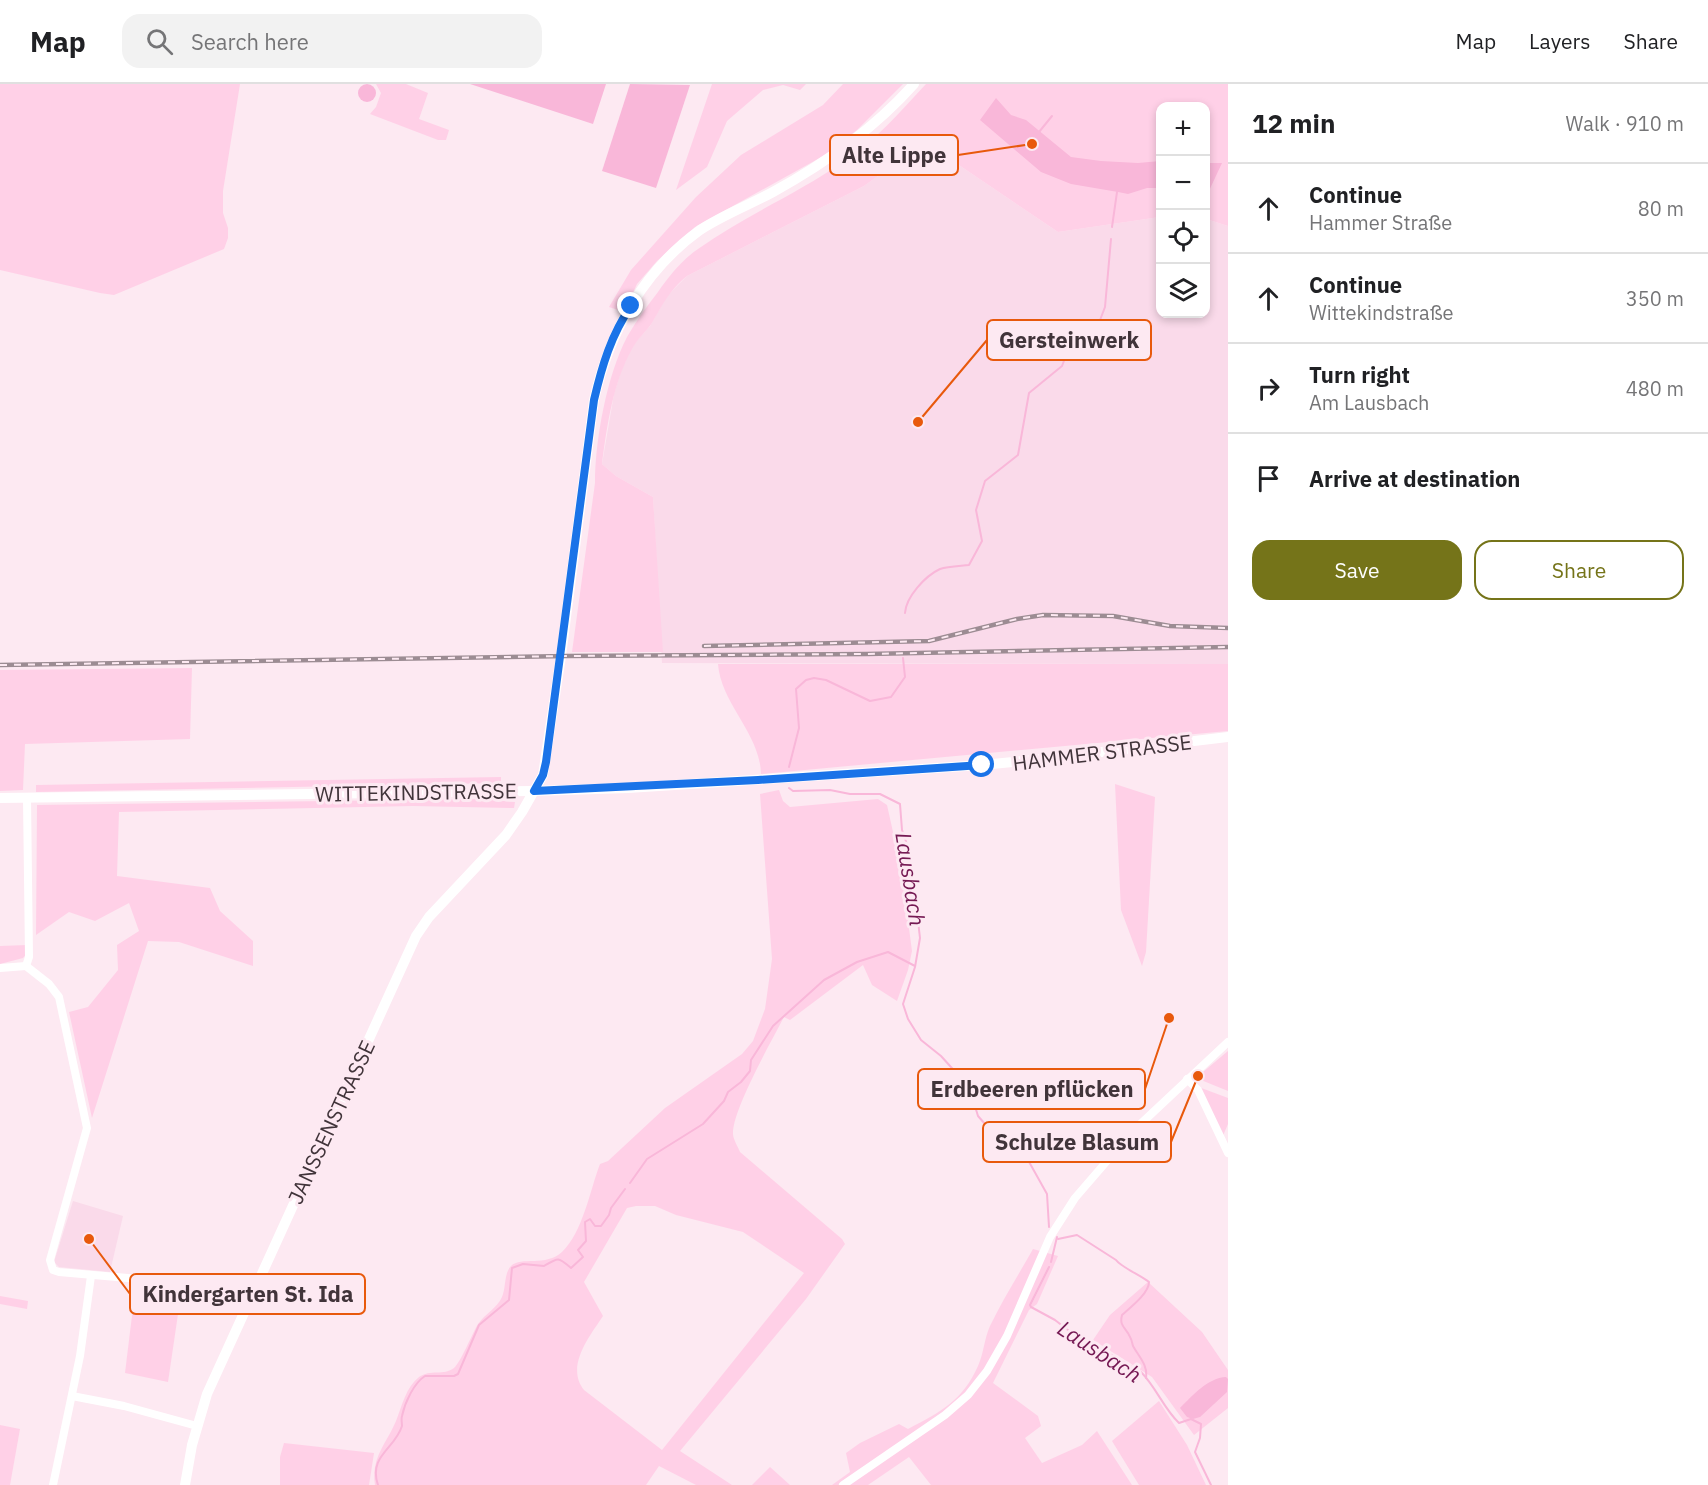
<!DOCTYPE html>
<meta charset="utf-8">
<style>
:root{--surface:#fff;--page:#f2f2f2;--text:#202124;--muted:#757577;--line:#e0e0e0;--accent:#757419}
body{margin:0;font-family:"IBM Plex Sans",sans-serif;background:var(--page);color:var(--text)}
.controls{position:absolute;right:18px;top:18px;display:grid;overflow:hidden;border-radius:12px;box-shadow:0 3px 9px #0003}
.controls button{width:54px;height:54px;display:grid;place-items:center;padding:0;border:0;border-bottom:2px solid var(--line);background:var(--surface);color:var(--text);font:30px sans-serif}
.stop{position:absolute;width:18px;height:18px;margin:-14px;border:4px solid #1a73e8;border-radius:50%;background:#fff}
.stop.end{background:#1a73e8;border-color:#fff;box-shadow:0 2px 6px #0008}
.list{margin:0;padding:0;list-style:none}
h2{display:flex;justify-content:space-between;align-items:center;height:78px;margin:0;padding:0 24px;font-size:26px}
h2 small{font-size:20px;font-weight:400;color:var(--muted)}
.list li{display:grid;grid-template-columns:39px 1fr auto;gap:18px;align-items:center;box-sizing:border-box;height:90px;padding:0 24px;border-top:2px solid var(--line)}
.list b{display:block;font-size:22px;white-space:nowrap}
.list p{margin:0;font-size:20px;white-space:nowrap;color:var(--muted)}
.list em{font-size:20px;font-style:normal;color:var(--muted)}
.actions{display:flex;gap:12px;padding:18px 24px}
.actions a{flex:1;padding:14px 0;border:2px solid var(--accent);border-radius:18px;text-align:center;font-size:21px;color:var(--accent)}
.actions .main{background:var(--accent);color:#fff}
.icon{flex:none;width:33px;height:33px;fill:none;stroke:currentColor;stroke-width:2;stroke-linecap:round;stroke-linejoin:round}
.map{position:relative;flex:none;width:1228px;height:1401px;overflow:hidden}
header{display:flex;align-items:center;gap:36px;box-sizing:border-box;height:84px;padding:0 30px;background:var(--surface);border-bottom:2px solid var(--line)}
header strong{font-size:28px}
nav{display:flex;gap:33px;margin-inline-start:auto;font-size:21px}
.search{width:420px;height:54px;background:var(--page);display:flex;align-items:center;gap:15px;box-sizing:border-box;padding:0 21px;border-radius:18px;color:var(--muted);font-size:22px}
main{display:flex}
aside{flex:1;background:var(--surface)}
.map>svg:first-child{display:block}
.built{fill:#fadaea}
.green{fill:#ffd0e7;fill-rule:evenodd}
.water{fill:#f9b7d9}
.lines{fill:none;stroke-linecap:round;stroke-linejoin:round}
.stream{stroke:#f9b7d9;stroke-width:2}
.minor{stroke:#fff;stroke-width:8}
.major{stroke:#fff;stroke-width:10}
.rail-casing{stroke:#9c8c93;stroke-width:4.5}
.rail{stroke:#fde9f2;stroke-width:2;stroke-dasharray:7;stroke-linecap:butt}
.route{stroke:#1a73e8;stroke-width:8}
.labels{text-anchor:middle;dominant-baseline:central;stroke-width:6;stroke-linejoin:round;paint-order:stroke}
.street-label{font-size:21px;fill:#41343a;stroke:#fde9f2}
.water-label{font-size:22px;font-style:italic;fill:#751953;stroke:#fde9f2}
.leader{fill:none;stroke:#e8590c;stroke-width:2}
.callout-dot{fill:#e8590c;stroke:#fde9f2;stroke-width:2}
.callout{fill:#fde9f2;stroke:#e8590c;stroke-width:2}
.callout-label{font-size:22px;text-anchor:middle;font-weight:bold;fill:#41343a}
</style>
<header>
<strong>Map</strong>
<div class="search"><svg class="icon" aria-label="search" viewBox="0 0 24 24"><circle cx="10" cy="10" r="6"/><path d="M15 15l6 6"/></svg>Search here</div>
<nav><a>Map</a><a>Layers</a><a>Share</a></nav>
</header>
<main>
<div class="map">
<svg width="1228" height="1401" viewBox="0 0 1228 1401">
<rect width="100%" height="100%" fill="#fde9f2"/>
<!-- built -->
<g class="built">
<path d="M914 66 941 69 1058 148 1160 133V230H1206V135L1228 142V580L662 579 653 413 616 392 602 380 614 310 622 284 633 261 650 242 667 212 687 192 864 102Z"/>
<path d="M73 1117 123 1132 110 1188 59 1183 54 1178Z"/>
</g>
<!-- green -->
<g class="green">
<path d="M0 0H240L223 107V129L228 144V154L224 165 114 211 100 209 0 186Z"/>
<path d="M376 0H406L428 9 419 35 449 46 446 56H438L370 30 376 23 381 9Z"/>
<path d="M712 0H806L800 6 783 1 763 6 727 37 707 83 676 106Z"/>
<path d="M843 0H903L857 46 825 71 695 143 657 177 637 200 627 221 618 226 609 223 631 186 696 113 741 71 823 21Z"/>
<path d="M926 0H1228V142L1206 135V22H1160V133L1058 148 941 69 914 66 864 102 687 192C669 207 663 220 652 239 646 248 637 255 632 265 613 299 607 341 602 380L616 392 653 413 663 568H572L595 399C595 356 607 291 627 253 636 237 647 222 658 208 669 192 682 176 698 165 744 132 797 110 843 78 875 57 900 28 926 0Z"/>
<path d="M718 580H1228V647L761 690C760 649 721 620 718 580Z"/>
<path d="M192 584 190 655 25 660 23 706 0 707V586Z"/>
<path d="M501 693V699L36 708V701Z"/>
<path d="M1115 700 1155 713 1146 868 1142 882 1121 826Z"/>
<path d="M779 706 783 717 790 723 878 715 887 721 901 784 912 867 908 886 897 917 872 901 863 881 790 936 784 933C772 956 732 1027 733 1050 733 1055 738 1063 740 1068L842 1155 845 1160 806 1215 680 1367 732 1401H696L659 1382 646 1401H375C374 1395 374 1389 375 1383 378 1366 390 1352 396 1337 402 1322 406 1303 419 1293 430 1285 444 1292 454 1284 461 1278 472 1250 478 1240 485 1230 497 1224 502 1213 506 1204 504 1189 511 1182 521 1172 546 1183 562 1168 583 1148 590 1106 600 1080L608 1077 665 1024 742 970 753 957 765 925 772 875 760 710ZM636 1122H655L676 1131 743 1148 804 1189 662 1366 584 1306C565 1282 590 1252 603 1232L584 1198 627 1124Z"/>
<path d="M478 715 515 718 514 724 413 722 119 728 117 792 210 804 220 827 253 857V882L179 858 148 857 92 1034 69 928 88 923 118 886 117 861 139 847 129 819 95 837 69 828 36 851 37 721Z"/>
<path d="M27 861V869L23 874 0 880V862Z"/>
<path d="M1228 967V1007L1196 994Z"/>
<path d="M1196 1002 1228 1014V1040L1222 1054Z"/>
<path d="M1033 1165 1058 1172 1037 1220 1029 1226 993 1299 1038 1332 1041 1342 1025 1354 1042 1379 1082 1361 1097 1347 1132 1401H931L909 1373 868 1401H832L850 1388 846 1369 860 1359 899 1340 908 1345C941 1328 963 1316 978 1282 984 1269 984 1255 990 1242 1003 1215 1019 1190 1033 1165Z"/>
<path d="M1148 1198 1202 1248 1228 1286V1324L1194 1351 1152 1293 1093 1256 1110 1231Z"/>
<path d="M136 1199 182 1203 168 1298 125 1289Z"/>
<path d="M0 1212 28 1217 27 1225 0 1220Z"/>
<path d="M1159 1317 1187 1361 1206 1401H1139L1112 1357Z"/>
<path d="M0 1341 20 1345 10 1401H0Z"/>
<path d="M284 1359 374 1369 369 1401H280V1373Z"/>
<path d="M770 1383 790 1401H752Z"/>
</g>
<!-- water -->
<g class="water">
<path d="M470 0H606L593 40Z"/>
<path d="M630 0 690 1 656 104 602 87Z"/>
<circle cx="367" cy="9" r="9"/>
<path d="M996 14 1011 31 1026 36 1071 73 1101 77 1138 79 1160 77V104H1147L1128 110 1118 108 1071 100 1041 88 980 36Z"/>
<path d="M1206 79H1222L1208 109 1206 108Z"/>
<path d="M1226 1293 1228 1295 1227 1308 1200 1333 1193 1335 1187 1333 1180 1324C1193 1311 1208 1294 1226 1293Z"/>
</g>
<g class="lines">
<!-- stream -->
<g class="stream">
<path d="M1039 48 1052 32"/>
<path d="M1112 143 1117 108"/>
<path d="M905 529C906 513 925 492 940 485 948 482 960 482 969 481L982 457 976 426 985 397 1018 371 1029 309 1062 282 1070 261 1097 244 1105 223 1111 155"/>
<path d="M789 683 799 644 796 605 806 596 814 594 826 596 870 617 891 613 905 593 903 574"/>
<path d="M789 704 793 707 830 706 850 710H880L900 720 902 746 910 769 920 854 915 883 903 920 908 935 921 956 941 972 969 1003 978 1032 998 1055 1019 1065 1028 1076 1047 1110 1049 1143"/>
<path d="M630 1099 647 1075 703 1040 724 1017 728 1008 741 998 750 987 751 976 773 942 824 896 857 878 888 868 915 882"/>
<path d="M1058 1155 1077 1151 1116 1176C1121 1183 1140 1191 1149 1198 1149 1209 1131 1223 1122 1231 1119 1243 1126 1243 1130 1253 1132 1256 1132 1259 1133 1262 1139 1273 1148 1281 1146 1294"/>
<path d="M1051 1178 1057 1153"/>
<path d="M1049 1183 1030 1221 1031 1223 1055 1236 1082 1257 1098 1263 1141 1288C1156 1303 1164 1325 1179 1339L1191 1335 1201 1340 1200 1354 1195 1368 1211 1401"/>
<path d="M378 1401C368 1372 395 1365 402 1342 402 1339 401 1335 402 1332 405 1318 414 1299 425 1292H454L458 1290 479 1241 509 1216 512 1184 523 1180 544 1182C559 1173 558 1173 571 1184L583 1173 578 1166 586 1157 585 1138 590 1135 595 1142H601L609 1131 611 1124 625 1105"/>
</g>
<!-- minor -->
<g class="minor">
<path d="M26 882 49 900 59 913 87 1044 50 1176 53 1186 59 1188 208 1201 225 1206 249 1217"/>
<path d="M26 882 29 873 27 714"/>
<path d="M0 884 26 882"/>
<path d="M1187 995 1198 1006 1228 1069"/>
<path d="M72 1312 124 1322 197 1342"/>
<path d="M53 1401 80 1272 91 1192"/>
<path d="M843 1401 945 1331 968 1311 987 1287 1007 1252 1050 1153 1075 1114 1132 1048 1228 958"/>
</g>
<!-- major -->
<g class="major">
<path d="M0 714 534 707 628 704 982 681 1052 674 1228 653"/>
<path d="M185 1401 192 1361 207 1310 416 852 429 833 506 751 522 728 543 691 561 572 594 316C609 249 643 187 700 146 723 131 749 121 773 108 826 79 874 45 914 0"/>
</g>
<defs>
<g id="rail">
<path d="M704 562 929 557 1017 535 1043 531 1113 532 1170 542 1228 544"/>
<path d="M0 581 567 572 867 570 1228 563"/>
</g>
</defs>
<!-- rail casing -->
<use href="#rail" class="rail-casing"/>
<!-- rail -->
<use href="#rail" class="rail"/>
</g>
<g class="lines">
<!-- route -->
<path class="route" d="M631 222C611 251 602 282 594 316L546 678 543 691 534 707 758 696 982 681"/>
</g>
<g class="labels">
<!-- street labels -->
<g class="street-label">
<text transform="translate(1102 668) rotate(-7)">HAMMER STRASSE</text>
<text transform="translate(416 708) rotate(-1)">WITTEKINDSTRASSE</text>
<text transform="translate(331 1038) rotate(-65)">JANSSENSTRASSE</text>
</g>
<!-- water labels -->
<g class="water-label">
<text transform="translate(911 795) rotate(81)">Lausbach</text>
<text transform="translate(1100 1267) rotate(33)">Lausbach</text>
</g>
</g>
<!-- callouts -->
<path class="leader" d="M1032 60L958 71M918 338L987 256M1169 934L1145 1005M1198 992L1171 1058M89 1155L130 1210"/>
<g class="callout-dot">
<circle cx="1032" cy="60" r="6"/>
<circle cx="918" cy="338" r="6"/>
<circle cx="1169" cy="934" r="6"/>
<circle cx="1198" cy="992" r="6"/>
<circle cx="89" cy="1155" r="6"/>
</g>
<g class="callout">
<rect x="830" y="51" width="128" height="40" rx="6"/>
<rect x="987" y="236" width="164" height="40" rx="6"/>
<rect x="918" y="985" width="227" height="40" rx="6"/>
<rect x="983" y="1038" width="188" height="40" rx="6"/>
<rect x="130" y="1190" width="235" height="40" rx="6"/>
</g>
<g class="callout-label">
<text x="894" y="79">Alte Lippe</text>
<text x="1069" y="264">Gersteinwerk</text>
<text x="1032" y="1013">Erdbeeren pflücken</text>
<text x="1077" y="1066">Schulze Blasum</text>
<text x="248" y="1218">Kindergarten St. Ida</text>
</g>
</svg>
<div class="controls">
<button>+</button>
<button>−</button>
<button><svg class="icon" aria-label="locate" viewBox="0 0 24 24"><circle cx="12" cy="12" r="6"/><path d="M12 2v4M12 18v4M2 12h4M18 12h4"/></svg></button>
<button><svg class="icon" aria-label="layers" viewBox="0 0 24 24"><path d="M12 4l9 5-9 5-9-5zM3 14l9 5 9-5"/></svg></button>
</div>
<div class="stop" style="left:982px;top:681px"></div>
<div class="stop end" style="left:631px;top:222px"></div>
</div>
<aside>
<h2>12 min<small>Walk · 910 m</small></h2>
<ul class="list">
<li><svg class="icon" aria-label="ahead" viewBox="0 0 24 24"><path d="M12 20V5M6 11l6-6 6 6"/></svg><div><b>Continue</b><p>Hammer Straße</p></div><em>80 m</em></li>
<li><svg class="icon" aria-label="ahead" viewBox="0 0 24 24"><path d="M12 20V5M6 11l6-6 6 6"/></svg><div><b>Continue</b><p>Wittekindstraße</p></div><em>350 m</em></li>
<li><svg class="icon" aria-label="right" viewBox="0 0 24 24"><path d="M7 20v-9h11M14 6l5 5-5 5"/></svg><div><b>Turn right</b><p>Am Lausbach</p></div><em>480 m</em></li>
<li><svg class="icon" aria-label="arrive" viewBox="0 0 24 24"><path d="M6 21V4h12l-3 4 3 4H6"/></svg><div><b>Arrive at destination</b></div></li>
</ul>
<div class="actions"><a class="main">Save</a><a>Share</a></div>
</aside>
</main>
